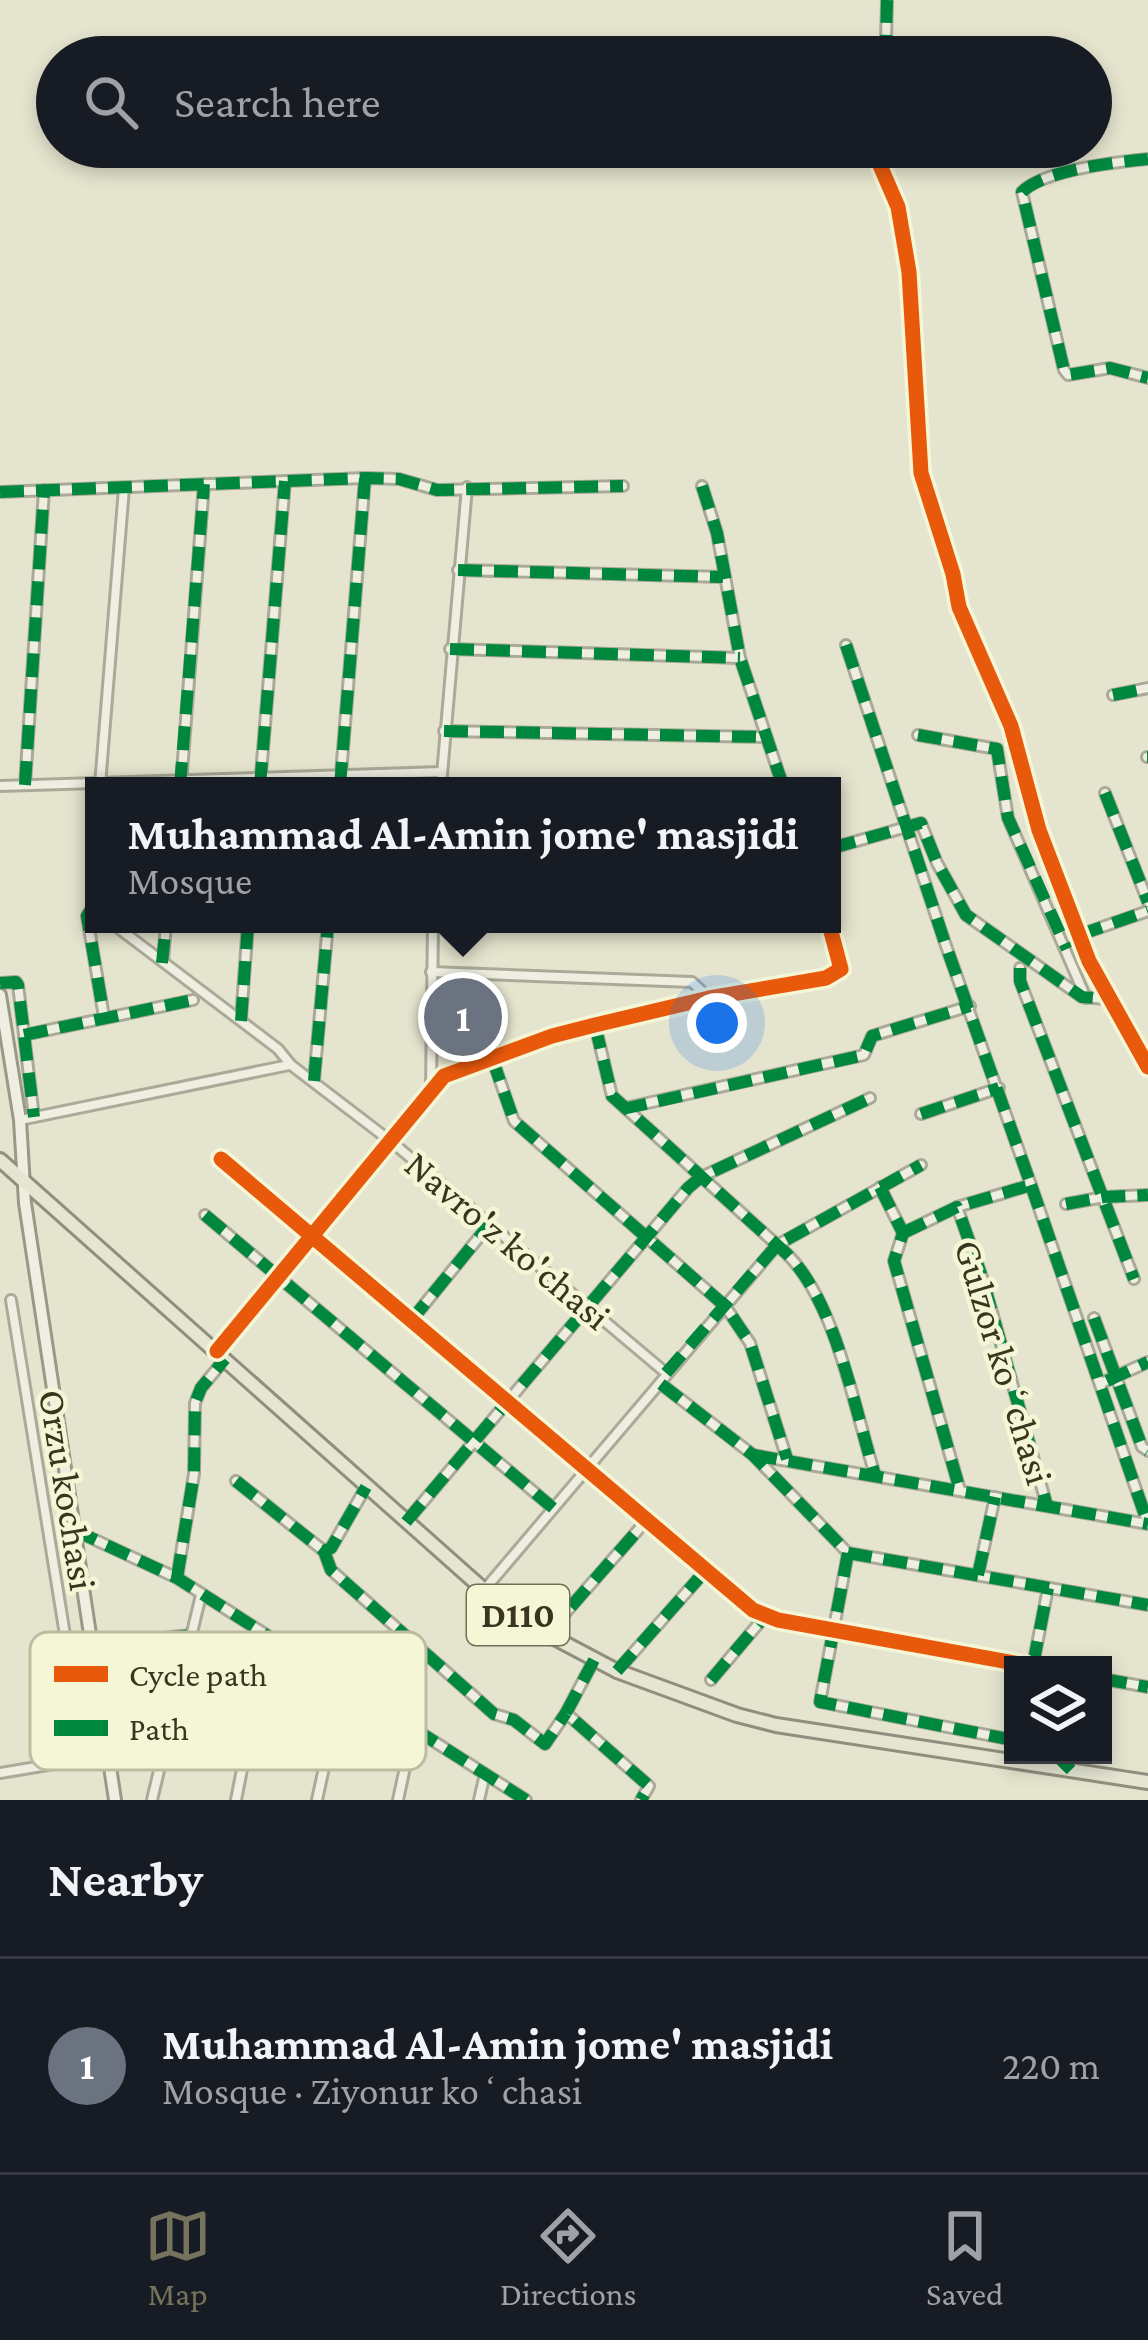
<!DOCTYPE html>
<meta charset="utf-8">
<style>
:root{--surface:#171b24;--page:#20242c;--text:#f1f3f6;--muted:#9ea1a6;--line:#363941;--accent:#76735d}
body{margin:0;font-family:"Crimson Pro",serif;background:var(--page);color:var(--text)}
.controls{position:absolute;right:36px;bottom:36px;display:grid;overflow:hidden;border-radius:0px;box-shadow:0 6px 18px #0003}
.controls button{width:108px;height:108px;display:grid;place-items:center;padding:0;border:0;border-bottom:3px solid var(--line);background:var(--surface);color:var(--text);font:60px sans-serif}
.you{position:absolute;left:717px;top:1023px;width:42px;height:42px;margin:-30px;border:9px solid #fff;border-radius:50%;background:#1a73e8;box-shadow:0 0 0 18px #1a73e833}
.badge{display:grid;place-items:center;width:78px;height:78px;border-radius:50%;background:var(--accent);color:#fff;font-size:39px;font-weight:700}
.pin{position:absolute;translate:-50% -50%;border:6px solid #fff;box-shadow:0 3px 12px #0006}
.popup{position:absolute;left:85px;top:777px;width:756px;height:156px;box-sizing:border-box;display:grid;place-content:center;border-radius:0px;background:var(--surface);filter:drop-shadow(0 3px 9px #0005);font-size:39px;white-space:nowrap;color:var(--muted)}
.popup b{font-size:45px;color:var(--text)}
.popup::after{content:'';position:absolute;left:50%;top:100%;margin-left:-24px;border:24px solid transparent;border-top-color:var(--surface)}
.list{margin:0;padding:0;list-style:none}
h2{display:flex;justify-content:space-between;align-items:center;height:156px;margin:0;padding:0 48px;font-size:51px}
h2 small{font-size:39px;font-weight:400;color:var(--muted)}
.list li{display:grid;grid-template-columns:78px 1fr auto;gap:36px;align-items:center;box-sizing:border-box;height:216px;padding:0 48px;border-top:3px solid var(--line)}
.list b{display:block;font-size:45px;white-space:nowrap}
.list p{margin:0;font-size:39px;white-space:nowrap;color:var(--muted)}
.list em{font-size:39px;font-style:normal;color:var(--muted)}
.icon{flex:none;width:66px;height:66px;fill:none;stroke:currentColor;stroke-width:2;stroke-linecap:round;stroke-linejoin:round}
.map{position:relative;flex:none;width:1148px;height:1800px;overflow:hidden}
.search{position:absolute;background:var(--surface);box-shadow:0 6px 18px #0003;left:36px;right:36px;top:36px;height:132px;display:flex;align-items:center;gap:30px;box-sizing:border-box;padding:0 42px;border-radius:66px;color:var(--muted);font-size:45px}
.sheet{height:372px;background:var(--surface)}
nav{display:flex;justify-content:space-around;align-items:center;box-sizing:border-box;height:168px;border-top:3px solid var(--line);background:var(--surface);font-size:33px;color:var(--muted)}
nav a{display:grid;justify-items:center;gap:6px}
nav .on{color:var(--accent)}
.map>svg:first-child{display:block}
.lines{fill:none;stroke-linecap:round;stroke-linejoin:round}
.street-casing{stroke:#abaa98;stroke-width:14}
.secondary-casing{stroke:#9a9988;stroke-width:16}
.primary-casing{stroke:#908f7f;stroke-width:18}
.street{stroke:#eeeee1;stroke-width:8}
.secondary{stroke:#eeeee1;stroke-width:10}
.primary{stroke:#e5e5d2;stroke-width:12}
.quiet{stroke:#00873e;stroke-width:12;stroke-dasharray:24 12;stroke-linecap:butt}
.cycleway-casing{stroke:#f5f6d6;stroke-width:22}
.cycleway{stroke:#e8590c;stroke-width:15}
.labels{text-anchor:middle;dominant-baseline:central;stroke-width:9;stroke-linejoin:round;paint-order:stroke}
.shield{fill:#f5f6d6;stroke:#726f56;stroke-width:3}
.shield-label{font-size:36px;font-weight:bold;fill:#3a351f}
.street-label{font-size:39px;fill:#3a351f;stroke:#f5f6d6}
.key{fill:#f5f6d6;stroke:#bdbc9f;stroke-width:3}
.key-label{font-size:33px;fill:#3a351f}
</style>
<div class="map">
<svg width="1148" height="1800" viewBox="0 0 1148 1800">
<rect width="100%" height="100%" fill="#e5e5cf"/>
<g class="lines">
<defs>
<g id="street">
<path d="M878 57 886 41 887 0"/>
<path d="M878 147 879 163 898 207 909 272 921 473 953 574 959 607 1011 726 1039 830 1089 961 1148 1067"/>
<path d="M1148 159C1116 162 1044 170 1022 192L1064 370 1068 375 1110 368 1148 378"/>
<path d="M702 486 717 533 740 658 783 786"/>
<path d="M0 492 365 478 399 479 437 490 623 486"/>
<path d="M458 570 723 577"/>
<path d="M846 645 945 943 1031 1185 957 1207"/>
<path d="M450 649 740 658"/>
<path d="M1113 695 1148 688"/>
<path d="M444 731 765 737"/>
<path d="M918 735 997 749 1008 818 1086 998"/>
<path d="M1147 757H1148"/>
<path d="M25 785 44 490"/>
<path d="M100 785 124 488"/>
<path d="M181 785 204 484"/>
<path d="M0 786 442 772"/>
<path d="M260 786 285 481"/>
<path d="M340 786 365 478"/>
<path d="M441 786 467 487"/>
<path d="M1105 793 1148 902"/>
<path d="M832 848 921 823 937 863 966 915 1082 997 1107 999"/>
<path d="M94 882 92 908 87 916 104 1017"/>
<path d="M113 924 278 1049 291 1065 393 1143 666 1373"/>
<path d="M1079 935 1148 911"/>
<path d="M163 961 166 924"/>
<path d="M1020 968V981L1134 1279"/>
<path d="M431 972 692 982 709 998"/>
<path d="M0 983 16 982 18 985 34 1117"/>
<path d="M241 1019 248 924"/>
<path d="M595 1025 612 1096 787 1254C836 1303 854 1407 875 1475"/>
<path d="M24 1035 193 1000"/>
<path d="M492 1058 514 1121 725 1306 750 1343 787 1459"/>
<path d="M314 1080 328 924"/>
<path d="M431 1091 433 924"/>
<path d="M625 1108 864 1055 872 1036 970 1006"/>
<path d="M921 1114 999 1088"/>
<path d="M20 1120 289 1065"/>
<path d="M221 1159 753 1610 778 1620 1025 1665"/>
<path d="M1031 1185 1148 1524"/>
<path d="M880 1187 903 1233 894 1261 960 1490"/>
<path d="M1066 1204 1104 1197 1148 1195"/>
<path d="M205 1215 553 1508"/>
<path d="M903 1233 957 1207 982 1277 1047 1506"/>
<path d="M11 1300 85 1759"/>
<path d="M1094 1318 1142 1447 1148 1451"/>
<path d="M410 1322 489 1225"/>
<path d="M217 1351 444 1076 552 1036 595 1025 709 998 826 978 841 969 829 924"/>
<path d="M1101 1383 1148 1362"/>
<path d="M661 1384 753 1455 848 1553"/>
<path d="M753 1455 1148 1524"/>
<path d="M236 1481 324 1551 331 1548 366 1487"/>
<path d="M406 1522 688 1188 701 1177 870 1098"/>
<path d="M76 1531 177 1578 526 1800"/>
<path d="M324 1551 331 1570 494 1714 514 1720 545 1744 566 1713"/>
<path d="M848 1553 820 1702 1013 1740"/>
<path d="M848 1553 1148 1605"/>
<path d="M978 1575 995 1497"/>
<path d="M177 1578 194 1474 195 1403 201 1388 225 1359"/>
<path d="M485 1589 777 1245 921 1165"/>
<path d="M547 1634 646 1521"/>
<path d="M92 1645 191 1635"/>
<path d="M594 1660 566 1713 649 1786 641 1800"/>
<path d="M1033 1665 1048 1588"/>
<path d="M618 1670 706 1570"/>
<path d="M1103 1679 1148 1687"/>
<path d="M711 1680 765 1616"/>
<path d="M0 1773 108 1755"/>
<path d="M152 1800 201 1595"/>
<path d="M236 1800 268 1637"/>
<path d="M317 1800 342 1685"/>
<path d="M398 1800 413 1730"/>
<path d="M479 1800 485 1774"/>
</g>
<path id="secondary" d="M0 995 20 1120 25 1203 115 1800"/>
<path id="primary" d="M0 1160 484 1590 547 1634 617 1671 737 1715 776 1725 1148 1782"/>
</defs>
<!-- street casing -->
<use href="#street" class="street-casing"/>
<!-- secondary casing -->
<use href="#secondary" class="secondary-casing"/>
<!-- primary casing -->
<use href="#primary" class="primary-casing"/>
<!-- street -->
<use href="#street" class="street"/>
<!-- secondary -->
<use href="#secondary" class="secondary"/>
<!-- primary -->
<use href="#primary" class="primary"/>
<!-- quiet -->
<g class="quiet">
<path d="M878 57 886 41 887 0"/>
<path d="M1148 159C1116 162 1044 170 1022 192L1064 370 1068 375 1110 368 1148 378"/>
<path d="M702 486 717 533 740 658 783 786"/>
<path d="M0 492 365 478 399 479 437 490 623 486"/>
<path d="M458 570 723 577"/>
<path d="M846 645 945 943 1031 1185 957 1207"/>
<path d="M450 649 740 658"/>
<path d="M1113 695 1148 688"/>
<path d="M444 731 765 737"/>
<path d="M918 735 997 749 1008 818 1067 949"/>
<path d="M1147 757H1148"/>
<path d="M25 785 44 490"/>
<path d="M180 786 204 484"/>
<path d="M260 786 285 481"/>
<path d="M340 786 365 478"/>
<path d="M1105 793 1148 902"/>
<path d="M832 848 921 823 937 863 966 915 1082 997 1107 999"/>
<path d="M92 908 87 916 104 1017"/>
<path d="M1079 935 1148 911"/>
<path d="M162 963 166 924"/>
<path d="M1020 968V981L1134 1279"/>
<path d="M0 983 16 982 18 985 34 1117"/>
<path d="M241 1021 248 924"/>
<path d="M595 1025 612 1096 787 1254C836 1303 854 1407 875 1475"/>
<path d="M24 1035 193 1000"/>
<path d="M492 1058 514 1121 725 1306 750 1343 787 1459"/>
<path d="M314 1081 328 924"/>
<path d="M623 1109 864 1055 872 1036 970 1006"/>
<path d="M921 1114 999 1088"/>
<path d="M1031 1185 1148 1524"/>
<path d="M880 1187 903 1233 894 1261 960 1490"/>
<path d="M1066 1204 1104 1197 1148 1195"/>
<path d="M205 1215 553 1508"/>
<path d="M903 1233 957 1207 982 1277 1047 1506"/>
<path d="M1094 1318 1142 1447 1148 1451"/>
<path d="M410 1322 489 1225"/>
<path d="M666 1373 777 1245 921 1165"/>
<path d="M1107 1381 1148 1362"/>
<path d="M661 1384 753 1455 848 1553"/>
<path d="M753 1455 1148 1524"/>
<path d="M236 1481 324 1551 331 1548 366 1487"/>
<path d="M406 1522 688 1188 701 1177 870 1098"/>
<path d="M74 1530 177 1578 526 1800"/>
<path d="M324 1551 331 1570 494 1714 514 1720 545 1744 566 1713"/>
<path d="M848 1553 820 1702 1013 1740"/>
<path d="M848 1553 1148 1605"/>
<path d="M978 1575 995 1497"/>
<path d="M177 1578 194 1474 195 1403 201 1388 225 1359"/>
<path d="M547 1634 646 1521"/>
<path d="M92 1645 191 1635"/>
<path d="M594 1660 566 1713 649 1786 641 1800"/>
<path d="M1033 1665 1048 1588"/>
<path d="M617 1671 706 1570"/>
<path d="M1103 1679 1148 1687"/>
<path d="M711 1680 765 1616"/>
<path d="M1056 1755 1071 1770"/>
</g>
<defs>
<g id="cycleway">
<path d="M878 147 879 163 898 207 909 272 921 473 953 574 959 607 1011 726 1039 830 1089 961 1148 1067"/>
<path d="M221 1159 753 1610 778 1620 1025 1665"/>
<path d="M217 1351 444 1076 552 1036 595 1025 709 998 826 978 841 969 829 924"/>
</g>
</defs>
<!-- cycleway casing -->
<use href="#cycleway" class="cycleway-casing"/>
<!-- cycleway -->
<use href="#cycleway" class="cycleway"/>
</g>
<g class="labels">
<!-- shield labels -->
<rect class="shield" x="467" y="1585" width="102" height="60" rx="9"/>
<g class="shield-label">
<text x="518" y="1615">D110</text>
</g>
<!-- street labels -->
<g class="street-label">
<text transform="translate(508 1240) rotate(40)">Navro'z ko'chasi</text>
<text transform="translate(1004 1362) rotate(73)">Gulzor koʻchasi</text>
<text transform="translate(68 1490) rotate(81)">Orzu kochasi</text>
</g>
</g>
<!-- legend -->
<rect x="30" y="1632" width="396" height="138" rx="18" class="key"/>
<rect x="54" y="1666" width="54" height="16" fill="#e8590c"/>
<rect x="54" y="1720" width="54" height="16" fill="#00873e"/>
<g class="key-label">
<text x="129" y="1686">Cycle path</text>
<text x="129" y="1740">Path</text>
</g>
</svg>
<div class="controls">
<button><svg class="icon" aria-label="layers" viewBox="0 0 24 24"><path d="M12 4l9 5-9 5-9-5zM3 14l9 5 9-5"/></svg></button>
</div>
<div class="you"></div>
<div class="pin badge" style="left:463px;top:1017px;background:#6b7280">1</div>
<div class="popup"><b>Muhammad Al-Amin jome' masjidi</b>Mosque</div>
<div class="search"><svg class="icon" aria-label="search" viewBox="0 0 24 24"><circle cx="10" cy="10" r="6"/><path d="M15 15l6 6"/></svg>Search here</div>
</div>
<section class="sheet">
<h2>Nearby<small></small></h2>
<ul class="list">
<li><span class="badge" style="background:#6b7280">1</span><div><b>Muhammad Al-Amin jome' masjidi</b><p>Mosque · Ziyonur koʻchasi</p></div><em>220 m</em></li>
</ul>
</section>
<nav>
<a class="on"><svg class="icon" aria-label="map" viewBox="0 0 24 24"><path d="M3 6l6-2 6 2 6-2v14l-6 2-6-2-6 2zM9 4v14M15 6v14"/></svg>Map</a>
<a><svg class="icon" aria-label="directions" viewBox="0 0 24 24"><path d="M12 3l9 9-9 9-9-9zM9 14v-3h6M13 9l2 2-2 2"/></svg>Directions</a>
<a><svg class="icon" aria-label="saved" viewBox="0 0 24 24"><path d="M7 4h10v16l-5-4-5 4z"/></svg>Saved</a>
</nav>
